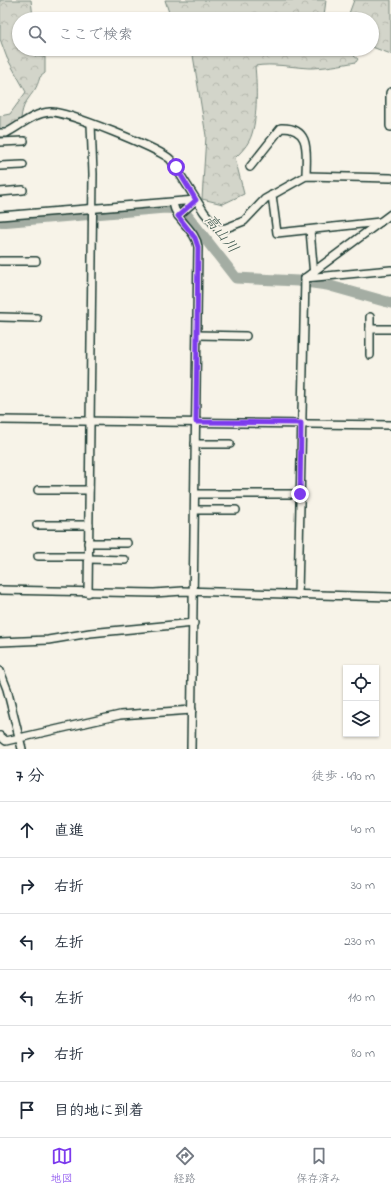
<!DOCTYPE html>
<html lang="ja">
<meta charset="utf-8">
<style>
:root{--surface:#fff;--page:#f6f6f7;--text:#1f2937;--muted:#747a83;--line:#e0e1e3;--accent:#7c3aed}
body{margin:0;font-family:"Indie Flower","Klee One",sans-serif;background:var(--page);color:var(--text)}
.controls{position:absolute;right:12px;bottom:12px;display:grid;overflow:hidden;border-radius:0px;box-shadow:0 1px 3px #0004}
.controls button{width:36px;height:36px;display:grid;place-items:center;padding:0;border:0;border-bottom:1px solid var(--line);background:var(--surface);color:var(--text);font:20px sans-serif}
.stop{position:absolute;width:12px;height:12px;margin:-9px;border:3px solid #7c3aed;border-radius:50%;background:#fff}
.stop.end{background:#7c3aed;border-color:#fff;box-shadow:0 1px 4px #0008}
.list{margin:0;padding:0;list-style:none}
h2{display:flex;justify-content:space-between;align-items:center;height:52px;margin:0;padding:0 16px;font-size:17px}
h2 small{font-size:13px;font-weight:400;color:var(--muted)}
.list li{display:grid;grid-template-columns:26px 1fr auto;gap:12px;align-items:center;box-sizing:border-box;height:56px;padding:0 16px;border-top:1px solid var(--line)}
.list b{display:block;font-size:15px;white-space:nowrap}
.list em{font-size:13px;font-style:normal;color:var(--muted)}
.icon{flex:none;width:22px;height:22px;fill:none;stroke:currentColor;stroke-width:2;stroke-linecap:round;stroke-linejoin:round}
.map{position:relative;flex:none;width:391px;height:749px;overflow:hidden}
.search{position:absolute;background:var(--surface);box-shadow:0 1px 3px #0004;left:12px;right:12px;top:12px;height:44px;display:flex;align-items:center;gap:10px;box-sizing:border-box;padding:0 14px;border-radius:22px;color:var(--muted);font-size:15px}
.sheet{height:388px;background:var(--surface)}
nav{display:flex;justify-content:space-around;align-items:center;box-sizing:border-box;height:56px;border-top:1px solid var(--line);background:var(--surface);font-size:11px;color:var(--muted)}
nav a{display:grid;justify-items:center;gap:2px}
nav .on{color:var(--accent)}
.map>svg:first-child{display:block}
.forest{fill:url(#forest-crowns);stroke:#79897f}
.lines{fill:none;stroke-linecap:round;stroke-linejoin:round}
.river{stroke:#a4ada3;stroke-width:11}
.minor-casing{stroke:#1f3d34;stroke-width:10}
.major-casing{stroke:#1f3d34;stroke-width:12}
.minor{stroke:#f7f3e8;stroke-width:7}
.major{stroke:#f7f3e8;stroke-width:9}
.route{stroke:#7c3aed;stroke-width:5}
.labels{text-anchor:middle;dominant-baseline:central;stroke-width:3.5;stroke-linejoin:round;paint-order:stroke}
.water-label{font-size:15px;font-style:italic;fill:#405950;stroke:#f7f3e8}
</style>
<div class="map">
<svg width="391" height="749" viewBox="0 0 391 749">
<defs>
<pattern id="forest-crowns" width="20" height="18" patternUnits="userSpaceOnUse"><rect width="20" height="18" fill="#d3d5ca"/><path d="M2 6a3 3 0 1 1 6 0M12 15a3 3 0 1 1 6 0" fill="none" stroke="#b5b8ae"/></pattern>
</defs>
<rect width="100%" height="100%" fill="#f7f3e8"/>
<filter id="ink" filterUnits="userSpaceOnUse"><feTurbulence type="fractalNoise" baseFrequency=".025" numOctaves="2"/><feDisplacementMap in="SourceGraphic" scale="8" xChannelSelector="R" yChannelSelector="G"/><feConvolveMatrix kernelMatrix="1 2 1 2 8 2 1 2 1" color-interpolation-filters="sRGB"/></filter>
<g filter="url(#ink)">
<!-- forest -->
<g class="forest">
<path d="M0 0H31L33 17 30 19H19V49H32L35 56 45 57V73L40 77C36 90 35 89 28 99 21 108 21 119 20 130H0V116L10 114 26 92 7 58 0 39Z"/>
<path d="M165 0H326L324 16 326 19H171Z"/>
<path d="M354 0H391V54L372 47V19H347Z"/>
<path d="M192 49H357L354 56 358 59 356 62C340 65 325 68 309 68 290 67 274 63 255 66 257 85 258 125 249 141 246 147 240 153 235 158L244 194 223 204 202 199 206 136Z"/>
</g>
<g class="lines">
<!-- river -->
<path class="river" d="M0 222 165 208 178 209 186 214 236 278 298 281 327 285 391 303"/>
<defs>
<g id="minor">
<path d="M0 133H6C20 126 33 113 50 112 66 111 161 149 171 160L204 212 218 229 226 228 244 221 265 199 306 176 391 178"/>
<path d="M0 142 24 141"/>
<path d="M0 166 23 165"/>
<path d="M250 167 281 128C312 127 306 154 306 176"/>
<path d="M0 192 23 190"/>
<path d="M272 195 277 233 380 222"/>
<path d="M173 203C176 221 196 230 198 247L191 749"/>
<path d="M0 216 196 200 178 216"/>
<path d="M310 230 314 276"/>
<path d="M0 261H36"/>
<path d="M305 278 391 270"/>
<path d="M0 317 37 318"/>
<path d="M370 317V355"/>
<path d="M370 329H391"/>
<path d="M197 335 246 336"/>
<path d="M0 420 391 425"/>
<path d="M195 444H230"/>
<path d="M38 490H89"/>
<path d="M195 494H300"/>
<path d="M195 510H236"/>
<path d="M37 525H89"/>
<path d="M88 543H127"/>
<path d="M38 556H88"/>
<path d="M88 559 125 560"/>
<path d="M0 590 154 593 183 591 391 597"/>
<path d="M88 593 93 174 91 124"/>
<path d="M298 595 305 278 391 214"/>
<path d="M0 642 48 640 90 633 194 623"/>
<path d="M0 671 7 689 22 749"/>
<path d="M0 736 6 741 120 715 192 710"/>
</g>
<path id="major" d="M391 93V126"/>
</defs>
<!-- minor casing -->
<use href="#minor" class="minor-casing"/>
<!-- major casing -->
<use href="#major" class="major-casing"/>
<!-- minor -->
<use href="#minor" class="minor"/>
<!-- major -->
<use href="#major" class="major"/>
</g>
</g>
<g class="lines" filter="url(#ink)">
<!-- route -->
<path class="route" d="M176 167 196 200 178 216 195 238 198 247 196 422 301 423 300 494"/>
</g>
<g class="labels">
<!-- water labels -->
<g class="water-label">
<text transform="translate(221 234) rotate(52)">高山川</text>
</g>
</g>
</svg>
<div class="controls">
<button><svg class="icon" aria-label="locate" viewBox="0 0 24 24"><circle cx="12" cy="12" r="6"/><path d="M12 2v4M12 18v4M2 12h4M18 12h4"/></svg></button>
<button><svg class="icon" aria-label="layers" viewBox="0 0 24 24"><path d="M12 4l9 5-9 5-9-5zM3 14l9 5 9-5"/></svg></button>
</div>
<div class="stop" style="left:176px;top:167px"></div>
<div class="stop end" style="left:300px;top:494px"></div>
<div class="search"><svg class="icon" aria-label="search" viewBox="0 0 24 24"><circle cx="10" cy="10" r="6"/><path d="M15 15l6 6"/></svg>ここで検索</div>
</div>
<section class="sheet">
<h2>7 分<small>徒歩 · 490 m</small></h2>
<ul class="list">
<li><svg class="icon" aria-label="ahead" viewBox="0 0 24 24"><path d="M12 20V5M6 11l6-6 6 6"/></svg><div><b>直進</b></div><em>40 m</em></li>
<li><svg class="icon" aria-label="right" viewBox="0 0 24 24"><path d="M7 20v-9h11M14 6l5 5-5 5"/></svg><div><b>右折</b></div><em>30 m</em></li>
<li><svg class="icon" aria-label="left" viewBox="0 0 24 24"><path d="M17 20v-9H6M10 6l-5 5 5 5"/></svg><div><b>左折</b></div><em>230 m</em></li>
<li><svg class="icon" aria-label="left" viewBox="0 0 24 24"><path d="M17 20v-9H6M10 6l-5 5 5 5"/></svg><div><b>左折</b></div><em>110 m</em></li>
<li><svg class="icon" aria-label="right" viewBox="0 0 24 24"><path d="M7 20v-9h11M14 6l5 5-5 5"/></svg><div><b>右折</b></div><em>80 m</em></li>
<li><svg class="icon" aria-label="arrive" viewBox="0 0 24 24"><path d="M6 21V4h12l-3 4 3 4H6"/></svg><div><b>目的地に到着</b></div></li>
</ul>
</section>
<nav>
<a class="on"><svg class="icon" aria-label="map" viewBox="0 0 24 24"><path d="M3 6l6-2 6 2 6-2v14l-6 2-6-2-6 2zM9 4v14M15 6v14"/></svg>地図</a>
<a><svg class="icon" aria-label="directions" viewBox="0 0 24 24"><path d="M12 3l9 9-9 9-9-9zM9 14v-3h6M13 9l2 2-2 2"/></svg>経路</a>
<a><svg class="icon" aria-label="saved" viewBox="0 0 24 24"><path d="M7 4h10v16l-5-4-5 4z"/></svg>保存済み</a>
</nav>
